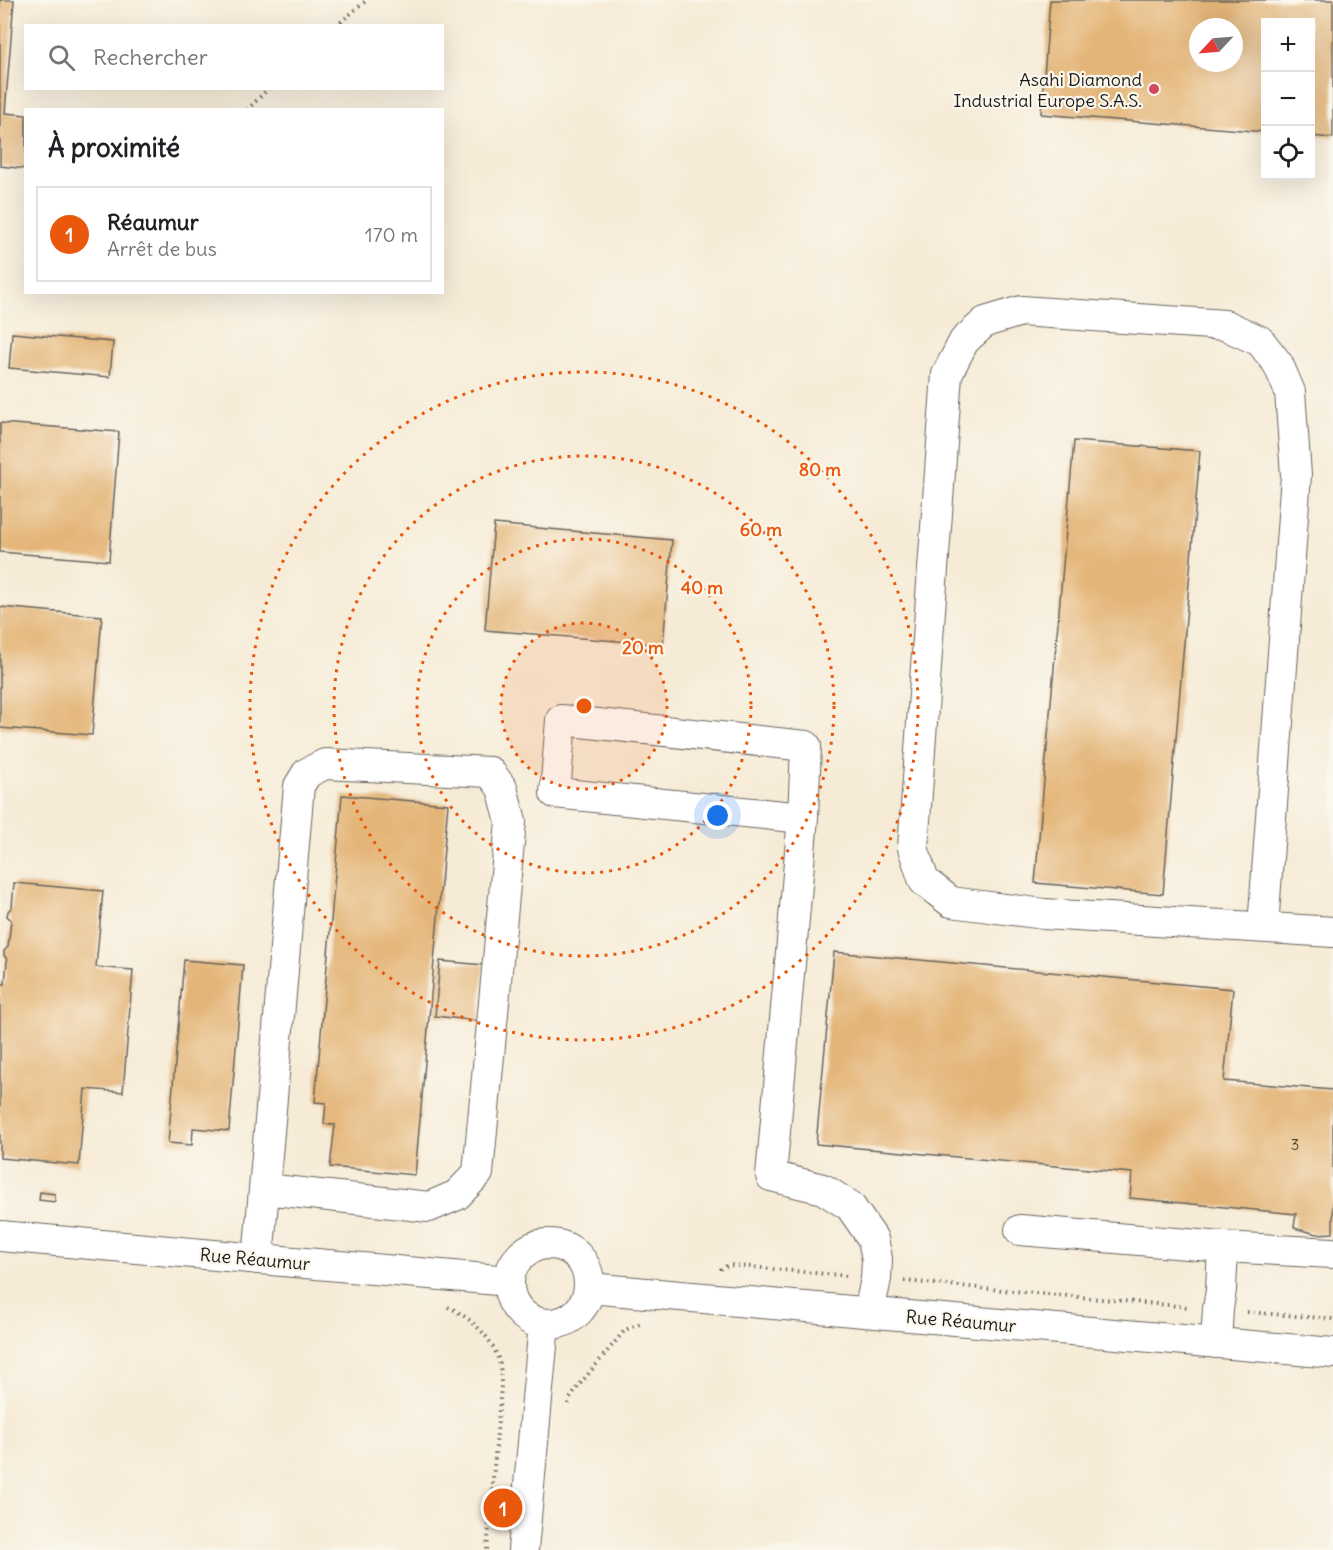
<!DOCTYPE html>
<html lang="fr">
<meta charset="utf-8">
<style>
:root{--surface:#fff;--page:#f2f2f2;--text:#202124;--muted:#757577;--line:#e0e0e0;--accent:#ea580c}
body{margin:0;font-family:Delius,sans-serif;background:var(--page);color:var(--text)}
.controls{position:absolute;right:18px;top:18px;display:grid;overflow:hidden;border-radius:0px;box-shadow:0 6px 24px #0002}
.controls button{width:54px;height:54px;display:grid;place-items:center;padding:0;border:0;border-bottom:2px solid var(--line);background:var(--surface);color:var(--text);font:30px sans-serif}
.compass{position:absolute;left:1189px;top:18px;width:54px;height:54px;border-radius:50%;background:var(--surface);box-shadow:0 6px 24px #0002;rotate:244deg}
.you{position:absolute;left:718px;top:816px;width:21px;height:21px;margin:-15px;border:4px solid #fff;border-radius:50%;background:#1a73e8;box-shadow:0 0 0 9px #1a73e833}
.badge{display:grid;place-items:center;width:39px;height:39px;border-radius:50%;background:var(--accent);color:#fff;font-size:20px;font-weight:700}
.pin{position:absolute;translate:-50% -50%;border:3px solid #fff;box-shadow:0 2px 6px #0006}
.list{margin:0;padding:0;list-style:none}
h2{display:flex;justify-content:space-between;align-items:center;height:78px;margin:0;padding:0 24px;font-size:26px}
h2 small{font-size:20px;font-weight:400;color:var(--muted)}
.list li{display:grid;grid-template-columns:39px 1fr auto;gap:18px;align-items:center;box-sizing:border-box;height:96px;margin:0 12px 12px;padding:0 12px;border:2px solid var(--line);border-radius:0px}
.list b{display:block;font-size:22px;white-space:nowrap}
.list p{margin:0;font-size:20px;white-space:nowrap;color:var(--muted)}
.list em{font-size:20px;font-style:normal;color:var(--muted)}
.icon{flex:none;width:33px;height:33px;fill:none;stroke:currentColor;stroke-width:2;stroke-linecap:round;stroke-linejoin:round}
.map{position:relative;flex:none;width:1333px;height:1550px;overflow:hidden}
.search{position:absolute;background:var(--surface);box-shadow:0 6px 24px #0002;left:24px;top:24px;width:420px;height:66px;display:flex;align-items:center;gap:15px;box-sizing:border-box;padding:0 21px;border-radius:0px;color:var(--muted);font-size:22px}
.panel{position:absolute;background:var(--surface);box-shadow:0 6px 24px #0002;left:24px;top:108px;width:420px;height:186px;border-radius:0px}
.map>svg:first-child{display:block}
.building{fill:#e4b578;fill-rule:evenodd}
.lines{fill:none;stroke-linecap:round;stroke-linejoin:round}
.minor-casing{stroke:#68645d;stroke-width:32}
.path{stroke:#68645d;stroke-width:4;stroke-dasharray:1.5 4.5;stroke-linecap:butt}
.minor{stroke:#fff;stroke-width:30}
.ring{fill:none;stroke:#e8590c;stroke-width:3;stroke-dasharray:3 6}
.poi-dot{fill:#d1495b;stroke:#fbf7ec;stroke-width:2}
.labels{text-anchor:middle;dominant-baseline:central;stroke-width:4.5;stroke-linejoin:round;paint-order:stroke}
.number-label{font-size:15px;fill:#4e4233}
.poi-label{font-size:18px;fill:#1c1c1c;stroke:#fbf7ec;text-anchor:end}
.street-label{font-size:18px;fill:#1c1c1c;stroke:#fbf7ec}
.centre{fill:#e8590c;stroke:#fbf7ec;stroke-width:3}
.ring-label{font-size:18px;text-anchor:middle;font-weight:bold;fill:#e8590c;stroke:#fbf7ec;stroke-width:4.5;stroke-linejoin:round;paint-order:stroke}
</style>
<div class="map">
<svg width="1333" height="1550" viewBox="0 0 1333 1550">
<rect width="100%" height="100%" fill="#fbf7ec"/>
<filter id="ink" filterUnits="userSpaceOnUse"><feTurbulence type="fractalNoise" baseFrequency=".0167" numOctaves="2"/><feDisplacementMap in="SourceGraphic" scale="12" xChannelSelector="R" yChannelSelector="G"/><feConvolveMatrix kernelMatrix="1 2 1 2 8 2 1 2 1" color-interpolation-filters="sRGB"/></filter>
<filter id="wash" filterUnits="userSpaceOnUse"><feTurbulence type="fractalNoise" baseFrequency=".008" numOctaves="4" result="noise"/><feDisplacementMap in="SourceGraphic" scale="24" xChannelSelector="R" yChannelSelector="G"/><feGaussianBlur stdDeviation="1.35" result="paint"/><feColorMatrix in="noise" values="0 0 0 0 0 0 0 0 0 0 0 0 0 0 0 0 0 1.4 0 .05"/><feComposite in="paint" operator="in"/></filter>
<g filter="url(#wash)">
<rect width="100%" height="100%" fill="#f6ebd7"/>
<g id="blocks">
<!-- building -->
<g class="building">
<path d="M0 0H14L5 113 26 115V169L0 166Z"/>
<path d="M1050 0H1333V138L1310 136V22H1266V132L1041 114ZM1198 27H1234V63H1198Z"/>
<path d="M12 333 113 342 110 377 9 368Z"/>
<path d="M0 423 119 432 109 561 0 552Z"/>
<path d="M1074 441 1200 451 1163 894 1035 883Z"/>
<path d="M494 524 672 540 663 645 485 630Z"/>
<path d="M0 607 102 616 92 735 0 728Z"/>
<path d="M342 795 448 804 415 1175 330 1167 335 1125 324 1124 326 1103 315 1102Z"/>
<path d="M14 883 103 891 96 967 133 970 123 1092 85 1089 79 1165 0 1158V984H5L7 960 4 955V951L8 947 11 920 7 916 8 911 12 907Z"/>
<path d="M834 952 1233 989 1224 1081 1333 1090V1233L1317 1234 1297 1229 1294 1227 1296 1214 1130 1198 1132 1173 816 1144Z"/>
<path d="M184 960 243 965 229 1131 193 1128 192 1145 168 1143Z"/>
<path d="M440 961 484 965 479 1021 435 1016Z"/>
<path d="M40 1192 55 1194V1202L39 1200Z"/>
</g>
</g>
</g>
<g filter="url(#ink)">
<use href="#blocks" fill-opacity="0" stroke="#68645d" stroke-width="1.5"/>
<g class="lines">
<defs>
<g id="minor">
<path d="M803 818 555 793 561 720 806 746 803 818 771 1176 823 1189 850 1206 873 1239 877 1259 876 1279 869 1312"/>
<path d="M1263 927 1296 475 1290 392 1278 364 1260 341 1225 325 1021 311 985 322 964 341 947 374 913 848 924 881 951 902 1044 914 1333 932"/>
<path d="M1020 1230 1223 1247"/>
<path d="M0 1236 509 1281"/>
<circle cx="549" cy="1284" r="40"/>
<path d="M258 1259 299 786 307 773 325 764 490 772 502 788 511 821 478 1173 457 1195 429 1207 265 1189"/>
<path d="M589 1288 1333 1353"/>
<path d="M1216 1343 1218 1309 1221 1290 1223 1247 1332 1253"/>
<path d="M523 1550 544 1324"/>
</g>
</defs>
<!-- minor casing -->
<use href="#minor" class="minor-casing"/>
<!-- path -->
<g class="path">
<path d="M336 26 367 0"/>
<path d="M247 110 269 88"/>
<path d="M721 1270V1269L729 1265 848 1276"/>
<path d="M904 1281 1189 1307"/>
<path d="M448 1307C471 1317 496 1341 500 1366 501 1373 501 1379 501 1386L487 1550"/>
<path d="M1247 1312 1333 1319"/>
<path d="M568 1404 569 1400 580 1384 625 1330 642 1323"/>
</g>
<!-- minor -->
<use href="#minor" class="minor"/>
</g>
</g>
<!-- distance rings -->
<circle cx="584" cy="706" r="83" fill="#e8590c" fill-opacity=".12"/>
<g class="ring">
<circle cx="584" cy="706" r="83"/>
<circle cx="584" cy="706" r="167"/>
<circle cx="584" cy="706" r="250"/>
<circle cx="584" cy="706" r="334"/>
</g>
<!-- markers -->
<circle class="poi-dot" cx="1154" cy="89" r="6"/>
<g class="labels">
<!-- number labels -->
<g class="number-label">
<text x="1295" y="1144">3</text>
</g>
<!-- poi labels -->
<g class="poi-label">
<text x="1142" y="79">Asahi Diamond<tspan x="1142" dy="21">Industrial Europe S.A.S.</tspan></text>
</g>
<!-- street labels -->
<g class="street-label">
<text transform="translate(255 1259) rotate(5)">Rue Réaumur</text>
<text transform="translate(961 1321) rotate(5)">Rue Réaumur</text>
</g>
</g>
<circle cx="584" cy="706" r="9" class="centre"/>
<g class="ring-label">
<text x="820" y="476">80 m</text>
<text x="761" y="536">60 m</text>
<text x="702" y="594">40 m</text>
<text x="643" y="654">20 m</text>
</g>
</svg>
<div class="controls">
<button>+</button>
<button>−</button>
<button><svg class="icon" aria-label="locate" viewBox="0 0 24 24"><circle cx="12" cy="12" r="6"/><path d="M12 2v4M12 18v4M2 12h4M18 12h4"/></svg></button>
</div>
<svg class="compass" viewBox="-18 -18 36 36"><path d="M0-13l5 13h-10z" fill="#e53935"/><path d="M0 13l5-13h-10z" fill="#757577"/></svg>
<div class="you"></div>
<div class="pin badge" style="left:503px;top:1508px">1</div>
<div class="search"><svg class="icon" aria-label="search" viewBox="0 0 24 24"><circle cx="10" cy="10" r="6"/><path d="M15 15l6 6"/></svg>Rechercher</div>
<section class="panel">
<h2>À proximité<small></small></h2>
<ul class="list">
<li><span class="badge">1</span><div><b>Réaumur</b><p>Arrêt de bus</p></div><em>170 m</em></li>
</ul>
</section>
</div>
